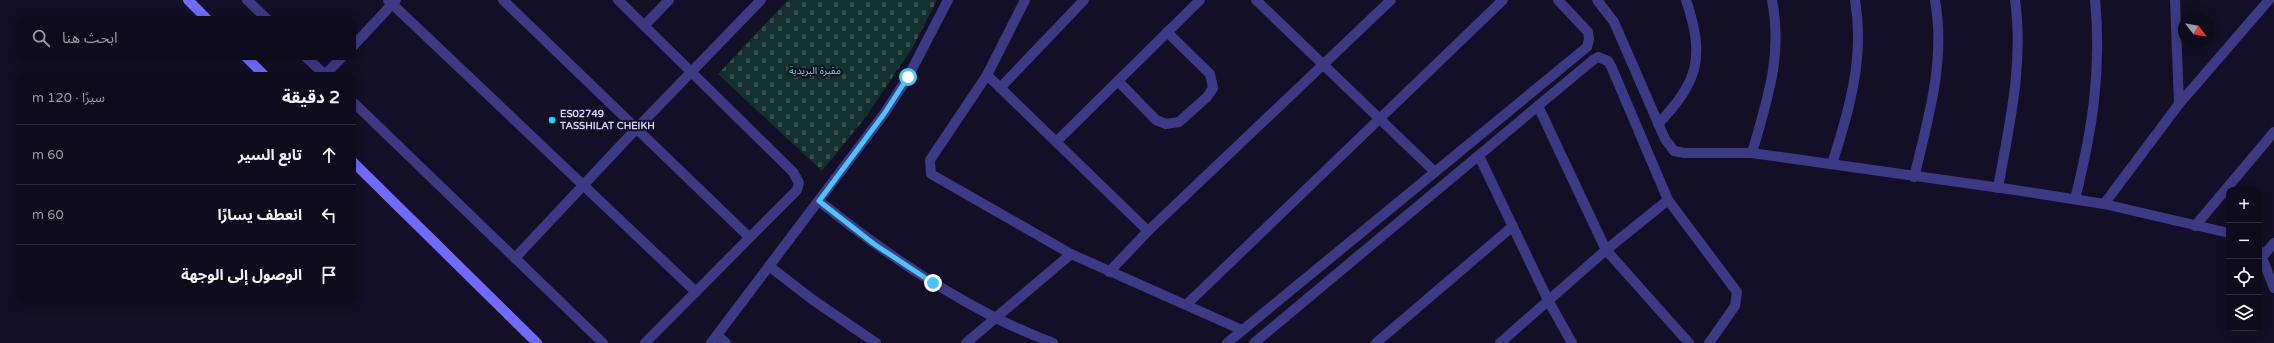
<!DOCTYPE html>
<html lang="ar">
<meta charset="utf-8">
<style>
:root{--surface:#0e0b1c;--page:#171425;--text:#f1f3f6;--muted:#9b9ba3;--line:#2e2b3b}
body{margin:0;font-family:"Varela Round","Noto Sans Arabic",sans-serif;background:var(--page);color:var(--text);direction:rtl}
.controls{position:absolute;right:12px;bottom:12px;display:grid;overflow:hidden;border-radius:8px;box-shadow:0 2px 10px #0003}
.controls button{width:36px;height:36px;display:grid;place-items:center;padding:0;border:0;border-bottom:1px solid var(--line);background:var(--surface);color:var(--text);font:20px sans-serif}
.compass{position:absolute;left:2178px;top:12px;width:36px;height:36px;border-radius:50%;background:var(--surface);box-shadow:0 2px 10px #0003;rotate:121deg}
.stop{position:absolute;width:12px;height:12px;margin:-9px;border:3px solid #4fc3f7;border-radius:50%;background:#fff}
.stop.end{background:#4fc3f7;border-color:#fff;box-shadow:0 1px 4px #0008}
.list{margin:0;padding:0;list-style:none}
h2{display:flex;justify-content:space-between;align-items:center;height:52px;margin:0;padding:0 16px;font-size:17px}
h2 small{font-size:13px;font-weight:400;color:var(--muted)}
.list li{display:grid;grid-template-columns:26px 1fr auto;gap:12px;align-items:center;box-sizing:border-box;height:60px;padding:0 16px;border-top:1px solid var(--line)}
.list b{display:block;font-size:15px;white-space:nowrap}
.list em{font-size:13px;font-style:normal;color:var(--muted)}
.icon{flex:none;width:22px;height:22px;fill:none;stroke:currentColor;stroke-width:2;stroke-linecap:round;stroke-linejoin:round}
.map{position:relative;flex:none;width:2274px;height:343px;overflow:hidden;direction:ltr}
.search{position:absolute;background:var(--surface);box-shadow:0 2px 10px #0003;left:16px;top:16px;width:340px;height:44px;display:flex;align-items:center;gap:10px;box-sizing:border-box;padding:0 14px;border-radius:8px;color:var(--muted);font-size:15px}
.panel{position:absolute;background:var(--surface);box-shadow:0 2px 10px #0003;left:16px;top:72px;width:340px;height:232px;border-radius:8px;direction:rtl}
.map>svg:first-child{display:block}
.cemetery{fill:url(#cemetery-stones)}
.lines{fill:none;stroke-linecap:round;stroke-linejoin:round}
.street{stroke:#3d3a85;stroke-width:10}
.secondary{stroke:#6f6bff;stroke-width:10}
.route{stroke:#4fc3f7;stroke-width:5}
.poi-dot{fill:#00e5ff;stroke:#130f26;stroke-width:1.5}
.labels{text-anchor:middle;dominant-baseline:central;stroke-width:4;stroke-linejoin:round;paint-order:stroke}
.park-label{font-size:10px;fill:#5fe0c0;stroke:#130f26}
.poi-label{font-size:10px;font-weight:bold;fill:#d9d4ff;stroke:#130f26;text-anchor:start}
</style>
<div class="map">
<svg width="2274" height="343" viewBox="0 0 2274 343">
<defs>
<pattern id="cemetery-stones" width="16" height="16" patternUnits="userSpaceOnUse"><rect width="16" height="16" fill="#12302f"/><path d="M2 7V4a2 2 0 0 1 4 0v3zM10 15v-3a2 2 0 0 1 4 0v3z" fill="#344d4e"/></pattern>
</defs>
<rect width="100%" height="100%" fill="#130f26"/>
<!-- cemetery -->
<path class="cemetery" d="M788 0H937L913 47 865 118 822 171 718 74Z"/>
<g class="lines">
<!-- street -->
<g class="street">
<path d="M247 0 267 19"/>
<path d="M388 0 696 292"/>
<path d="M503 0 749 237"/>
<path d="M618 0 793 172 799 183 797 190 793 194 645 343"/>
<path d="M1025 0 987 75 930 160 931 174 1071 254 1242 330"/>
<path d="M1256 0 1435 172"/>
<path d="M1597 0 1614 22 1665 139 1674 151 1684 153H1752L2015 190 2104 204 2229 233"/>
<path d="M2175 0 2179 104"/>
<path d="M644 26 669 0"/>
<path d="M353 46 396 0"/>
<path d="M306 57 325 75"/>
<path d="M325 75 342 57"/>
<path d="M987 75 1148 231"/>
<path d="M1118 81 1156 120 1166 124 1179 122 1207 97 1213 88 1210 74 1167 32"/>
<path d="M1000 88 1084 0"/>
<path d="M353 102 603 343"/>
<path d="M1538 106 1606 250 1689 343"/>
<path d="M1658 124C1699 81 1705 57 1686 0"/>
<path d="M1056 142 1200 0"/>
<path d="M1752 153C1767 100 1783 56 1772 0"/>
<path d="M1479 156 1549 302 1572 343"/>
<path d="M1832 164C1849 111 1865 57 1855 0"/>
<path d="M1914 177C1928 120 1946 60 1935 0"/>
<path d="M1998 188C2009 126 2024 64 2015 0"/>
<path d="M2075 199C2092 132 2102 70 2095 0"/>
<path d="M819 201C874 245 931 285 994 317 1013 327 1033 335 1053 343"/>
<path d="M2104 204 2179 104 2269 0"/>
<path d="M2195 226 2274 132"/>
<path d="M2259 250 2274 288"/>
<path d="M2263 256 2274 243"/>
<path d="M515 258 637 128 761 0"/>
<path d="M769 266 813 300 876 343"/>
<path d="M1109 272 1148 231 1391 0"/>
<path d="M1186 305 1503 0"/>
<path d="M717 335 726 343"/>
<path d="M711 343 884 114 908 77 948 0"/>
<path d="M966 343 1071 254"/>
<path d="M1227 343 1587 47 1589 39 1588 32 1558 0"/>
<path d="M1254 343 1593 60 1598 57 1608 61 1611 66 1668 200 1737 292 1735 306 1709 343"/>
<path d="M1376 343 1513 226"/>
<path d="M1500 343 1606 250 1668 200"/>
</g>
<!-- secondary -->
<g class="secondary">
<path d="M188 0 207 19"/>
<path d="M246 57 264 75"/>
<path d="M353 162 537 343"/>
</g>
</g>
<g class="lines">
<!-- route -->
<path class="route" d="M908 77 884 114 819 201 874 244 933 283"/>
</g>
<!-- markers -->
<circle class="poi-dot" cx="552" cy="120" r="4"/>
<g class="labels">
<!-- park labels -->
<g class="park-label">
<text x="815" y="71">مقبرة البريدية</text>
</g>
<!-- poi labels -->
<g class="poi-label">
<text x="560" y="114">ES02749<tspan x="560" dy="12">TASSHILAT CHEIKH</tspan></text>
</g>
</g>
</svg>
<div class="controls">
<button>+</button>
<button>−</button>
<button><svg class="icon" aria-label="locate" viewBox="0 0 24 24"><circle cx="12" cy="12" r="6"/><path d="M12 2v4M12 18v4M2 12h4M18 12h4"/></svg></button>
<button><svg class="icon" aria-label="layers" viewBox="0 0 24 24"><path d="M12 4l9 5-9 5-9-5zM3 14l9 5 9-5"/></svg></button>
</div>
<svg class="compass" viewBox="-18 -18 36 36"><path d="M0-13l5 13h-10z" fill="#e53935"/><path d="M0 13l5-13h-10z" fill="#9b9ba3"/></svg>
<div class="stop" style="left:908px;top:77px"></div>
<div class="stop end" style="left:933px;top:283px"></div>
<div class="search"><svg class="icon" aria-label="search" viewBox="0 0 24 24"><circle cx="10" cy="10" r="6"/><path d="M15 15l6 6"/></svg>ابحث هنا</div>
<section class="panel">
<h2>2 دقيقة<small>سيرًا · 120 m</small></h2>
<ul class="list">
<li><svg class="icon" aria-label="ahead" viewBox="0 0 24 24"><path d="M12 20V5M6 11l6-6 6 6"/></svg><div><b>تابع السير</b></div><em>60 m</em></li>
<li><svg class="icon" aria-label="left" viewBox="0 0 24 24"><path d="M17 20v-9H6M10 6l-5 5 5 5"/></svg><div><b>انعطف يسارًا</b></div><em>60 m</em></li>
<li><svg class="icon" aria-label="arrive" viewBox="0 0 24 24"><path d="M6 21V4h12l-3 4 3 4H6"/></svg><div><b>الوصول إلى الوجهة</b></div></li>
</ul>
</section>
</div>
